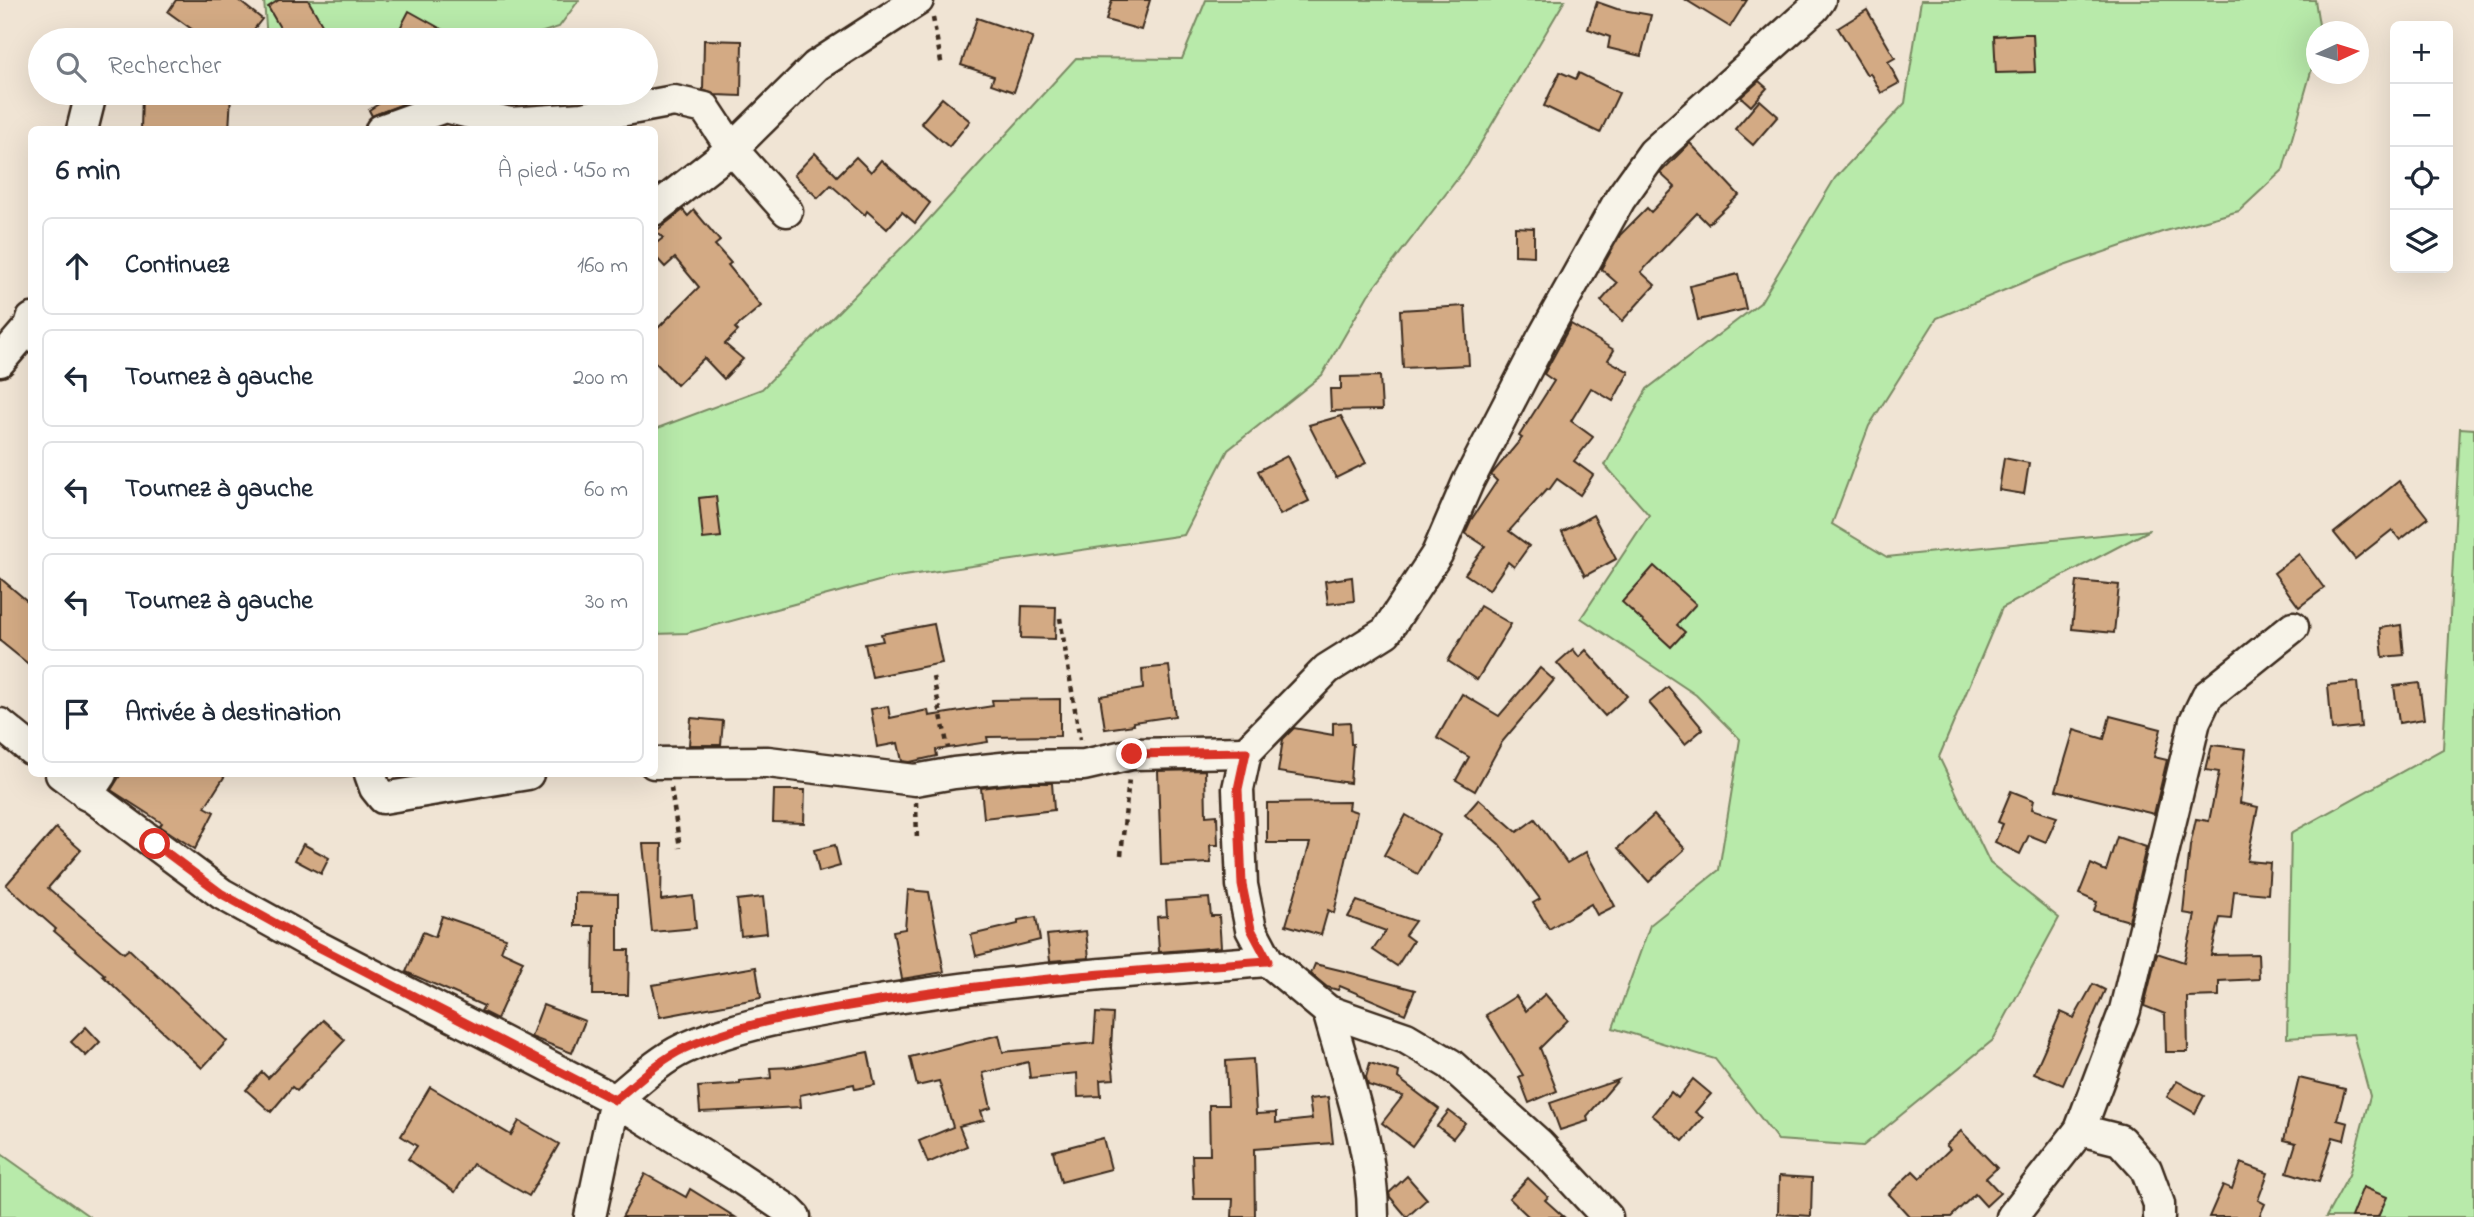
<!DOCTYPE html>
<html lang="fr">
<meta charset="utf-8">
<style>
:root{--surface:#fff;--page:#f2f2f3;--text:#1f2937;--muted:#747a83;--line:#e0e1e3}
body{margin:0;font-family:"Indie Flower",sans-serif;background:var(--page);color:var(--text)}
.controls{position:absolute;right:21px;top:21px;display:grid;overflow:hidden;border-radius:10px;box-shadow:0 7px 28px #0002}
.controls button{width:63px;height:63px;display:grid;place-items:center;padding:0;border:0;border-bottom:2px solid var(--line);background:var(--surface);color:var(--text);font:35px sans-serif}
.compass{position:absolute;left:2306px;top:21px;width:63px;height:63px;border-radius:50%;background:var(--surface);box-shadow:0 7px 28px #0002;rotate:86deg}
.stop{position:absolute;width:21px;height:21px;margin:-16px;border:5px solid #d93025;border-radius:50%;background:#fff}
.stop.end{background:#d93025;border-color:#fff;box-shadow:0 2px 7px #0008}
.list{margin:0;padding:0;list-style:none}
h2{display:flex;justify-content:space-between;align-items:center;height:91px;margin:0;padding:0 28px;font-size:30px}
h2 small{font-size:23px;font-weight:400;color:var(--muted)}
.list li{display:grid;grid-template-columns:46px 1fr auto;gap:21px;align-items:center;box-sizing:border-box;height:98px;margin:0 14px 14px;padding:0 14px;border:2px solid var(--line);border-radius:10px}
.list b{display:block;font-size:26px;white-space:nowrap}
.list em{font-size:23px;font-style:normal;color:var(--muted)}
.icon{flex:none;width:38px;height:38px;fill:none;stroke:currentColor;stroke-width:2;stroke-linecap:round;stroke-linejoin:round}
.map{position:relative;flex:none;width:2474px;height:1217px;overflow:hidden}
.search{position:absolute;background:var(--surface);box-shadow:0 7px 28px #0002;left:28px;top:28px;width:630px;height:77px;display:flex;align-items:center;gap:18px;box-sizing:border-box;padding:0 24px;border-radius:38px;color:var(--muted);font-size:26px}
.panel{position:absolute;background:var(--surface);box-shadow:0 7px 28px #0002;left:28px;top:126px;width:630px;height:651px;border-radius:10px}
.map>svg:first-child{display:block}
.green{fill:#b8eaaa;stroke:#7a8a64;stroke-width:2}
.building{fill:#d3aa84;stroke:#3b2a1e;stroke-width:2}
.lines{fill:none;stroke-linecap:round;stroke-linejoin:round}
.minor-casing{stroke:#3b2a1e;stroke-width:35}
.path{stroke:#3b2a1e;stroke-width:4.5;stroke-dasharray:5 5;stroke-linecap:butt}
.minor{stroke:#f7f3e8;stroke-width:30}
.route{stroke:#d93025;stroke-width:9}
</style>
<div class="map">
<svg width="2474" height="1217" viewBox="0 0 2474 1217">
<rect width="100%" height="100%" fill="#f0e4d4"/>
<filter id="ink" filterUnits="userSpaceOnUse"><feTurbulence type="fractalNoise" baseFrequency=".0143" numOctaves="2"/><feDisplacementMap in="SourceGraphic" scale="14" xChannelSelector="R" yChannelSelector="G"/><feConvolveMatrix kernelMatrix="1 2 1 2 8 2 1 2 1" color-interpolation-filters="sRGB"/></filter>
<g filter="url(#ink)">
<!-- green -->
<g class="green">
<path d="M264 0H579L559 27 518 40H267Z"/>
<path d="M1206 0H1565L1468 165 1368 295 1322 375 1228 450 1184 535 890 578 687 633 655 634V429L762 389 920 229 1076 58 1182 59Z"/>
<path d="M1921 0H2315L2320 31 2316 32V54L2283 170 2239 211 2162 232 2058 268 1937 318 1869 426 1832 524 1887 557 2150 530 2002 608 1939 757 1990 863 2059 918 1993 1040 1863 1146 1778 1140 1715 1059 1613 1028 1650 925 1719 870 1740 739 1696 695 1581 618 1649 515 1605 465 1647 389 1760 303 1835 178 1905 103Z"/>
<path d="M2460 428 2474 429V1217H2326L2349 1175 2370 1096 2353 1034 2287 1038 2291 833 2443 749Z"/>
<path d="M0 1153 90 1217H0Z"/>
</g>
<!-- building -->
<g class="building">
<path d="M176 0H238L262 19 247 38 241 32 235 40H207L168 12Z"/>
<path d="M279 0H308L325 29 305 40H287L268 7Z"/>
<path d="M1112 0H1150L1141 30 1106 20Z"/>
<path d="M1686 0H1747L1730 27Z"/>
<path d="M1597 2 1617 9 1651 15 1641 56 1608 48 1610 37 1588 29Z"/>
<path d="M1867 10 1895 58 1888 62 1899 83 1881 93 1870 73 1867 75 1838 28Z"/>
<path d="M409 11 461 40H413L398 32Z"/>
<path d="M977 18 1033 37 1014 92 991 84 994 76 961 65Z"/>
<path d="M2024 34H2033L2035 72 1996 73 1994 36Z"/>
<path d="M704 40 742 41 741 96 715 95 703 90Z"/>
<path d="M1560 72 1576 79 1579 73 1619 93 1600 133 1544 106Z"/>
<path d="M1759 81 1767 88 1751 106 1741 97Z"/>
<path d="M142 93 231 95 229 130H141Z"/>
<path d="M396 93 403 104 372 116 369 110Z"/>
<path d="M477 93H516L514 105H512L476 97Z"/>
<path d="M942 98 970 121 949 147 921 123Z"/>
<path d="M1760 100 1778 116 1753 145 1735 129Z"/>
<path d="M1690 143 1739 195 1708 224 1697 213 1641 272 1655 285 1622 321 1601 301 1617 283 1601 269 1620 235 1647 208 1651 212 1675 187 1660 173Z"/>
<path d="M815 153 837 176 856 157 871 172 881 160 930 203 915 223 902 212 887 229 867 211 865 215 831 185 818 198 794 175Z"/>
<path d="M683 210 688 216 694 210 720 241 715 245 731 263 728 265 761 306 735 328 738 331 725 344 743 359 724 379 704 358 677 385 654 361V332L699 287 675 258 665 267 654 255V245L663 238 656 231Z"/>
<path d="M1515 227 1534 228V256L1515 255Z"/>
<path d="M1738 274 1746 309 1698 320 1690 286Z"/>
<path d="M1465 306 1469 365 1403 368 1400 310Z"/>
<path d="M1571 324 1614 350 1608 360 1629 372 1613 401 1591 388 1571 421 1593 437 1574 461 1593 475 1580 495 1557 479 1549 490 1547 489 1509 531 1529 546 1514 567 1508 562 1489 590 1465 574 1485 546 1465 533 1471 520 1497 481 1491 475 1522 438 1519 436 1554 381 1544 374Z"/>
<path d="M1380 376 1382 410 1331 411 1330 389H1341V377Z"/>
<path d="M1341 416 1366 463 1336 478 1309 425Z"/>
<path d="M1287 456 1309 501 1280 515 1258 471Z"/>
<path d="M2004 458 2029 463 2024 494 1999 490Z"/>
<path d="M2399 481 2428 518 2400 540 2392 530 2355 559 2334 533Z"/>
<path d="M716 496 721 537 703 539 699 498Z"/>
<path d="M1593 515 1616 559 1585 576 1562 532Z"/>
<path d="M2299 554 2324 588 2299 607 2274 573Z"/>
<path d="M1654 566 1696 604 1677 625 1685 632 1671 647 1622 602Z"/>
<path d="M1352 577 1354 601 1328 604 1325 581Z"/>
<path d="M0 578 32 605V667L0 641Z"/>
<path d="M2077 581 2119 585 2114 633 2072 629Z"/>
<path d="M1022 606 1056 607 1055 639 1021 638Z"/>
<path d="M1480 606 1511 624 1477 680 1448 661Z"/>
<path d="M934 624 942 663 872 677 865 644 883 641 881 634Z"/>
<path d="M2401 625 2404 655 2383 657 2380 628Z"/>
<path d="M1573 649 1579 657 1586 650 1627 696 1605 716 1557 663Z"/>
<path d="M1169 666 1175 716 1133 722 1134 725 1105 729 1100 696 1143 689 1142 669Z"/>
<path d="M1540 668 1554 680 1502 742 1475 791 1456 780 1469 757 1437 738 1462 694 1499 716Z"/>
<path d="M2357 682 2361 727 2332 730 2328 685Z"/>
<path d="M2419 683 2424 719 2399 723 2394 686Z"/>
<path d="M1668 687 1703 729 1685 744 1649 703Z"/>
<path d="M1060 699V736L987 737 988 742 936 750 937 756 910 762 902 761 898 743 877 747 871 709 888 706 890 718 928 710 929 716 993 706 992 700Z"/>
<path d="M2110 716 2161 729 2154 757 2167 760 2154 814 2056 790 2074 730 2104 739Z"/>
<path d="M691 718 723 721 721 745H689Z"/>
<path d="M1350 722 1351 744H1353L1350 783 1278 772 1283 739 1294 728 1333 735V723Z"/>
<path d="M2212 745 2246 749 2240 803 2258 807 2247 861 2270 863 2268 894 2234 891 2231 919 2220 918 2211 955 2258 954 2259 979 2219 981V996L2187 997 2188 1052H2166L2165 1014 2144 1006 2157 953 2184 962 2195 915 2183 913 2190 846 2196 819 2209 821 2219 772 2206 770Z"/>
<path d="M1205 770 1206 816 1217 815 1218 845H1210L1211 863 1161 865 1158 771Z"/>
<path d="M121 774H226L205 807 214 812 195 849 160 826 162 823 111 790Z"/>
<path d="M1022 783H1052L1054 810 984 818 981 788Z"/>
<path d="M774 790H805L804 823 773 822Z"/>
<path d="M2011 791 2034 800 2032 809 2057 817 2046 842 2029 835 2020 854 1995 842 2003 824 1998 822Z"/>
<path d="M1479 799 1517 832 1535 819 1567 863 1586 852 1615 906 1597 915 1591 904 1549 929 1533 903 1540 899 1499 844 1465 815Z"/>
<path d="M1349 802 1348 809 1357 812 1334 913 1328 910 1321 935 1286 925 1310 843H1267V803Z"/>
<path d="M1406 815 1440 835 1418 874 1384 855Z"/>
<path d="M1654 815 1685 849 1649 882 1618 848Z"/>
<path d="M56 828 81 850 48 888 124 953 129 949 227 1041 202 1068 103 976 105 975 54 931 56 929 6 885Z"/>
<path d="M2117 837 2146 847 2129 921 2094 911 2097 902 2079 894 2091 864 2106 871Z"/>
<path d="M303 844 329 858 321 874 295 860Z"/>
<path d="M643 844H662L661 900 693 896 696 928 652 932Z"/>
<path d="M835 845 840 866 819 872 814 850Z"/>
<path d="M908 890 929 892 944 972 902 979 893 931 905 929Z"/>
<path d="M575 893 618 894V950H629L628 995H593L594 926H575Z"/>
<path d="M763 897 767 933 741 936 737 900Z"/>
<path d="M1209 898 1211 916H1219L1221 947 1159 952 1157 917 1167 916 1166 901Z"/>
<path d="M1357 901 1415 921 1405 935 1413 941 1397 966 1373 950 1386 931 1348 917Z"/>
<path d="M442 916 506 938 501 951 523 961 497 1019 481 1011 484 1006 406 972 423 932 435 937Z"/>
<path d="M1036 917 1040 940 976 956 971 935 1018 924V920Z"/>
<path d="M1086 931 1089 958 1050 961 1047 935Z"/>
<path d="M1315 964 1344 971 1415 990 1405 1014 1340 986 1338 990 1327 987 1311 974Z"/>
<path d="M756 967 761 998 660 1017 652 985Z"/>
<path d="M2093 984 2105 990 2063 1085 2034 1073 2061 1012 2074 1018Z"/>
<path d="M1545 994 1568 1020 1540 1048 1557 1091 1529 1103 1519 1077 1523 1075 1486 1015 1516 996 1526 1011Z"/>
<path d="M543 1005 585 1021 572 1053 531 1037Z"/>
<path d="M1096 1013 1113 1014 1111 1048 1114 1079 1100 1080 1101 1096 1078 1097 1077 1073 1030 1078 1028 1062 983 1073 991 1108 981 1111 984 1120 959 1126 967 1146 928 1163 919 1141 953 1127 939 1081 917 1086 910 1057 999 1035 1003 1052 1094 1043Z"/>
<path d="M323 1020 345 1040 297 1091 292 1087 271 1112 246 1090 262 1072 268 1078Z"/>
<path d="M86 1027 100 1042 86 1056 71 1042Z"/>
<path d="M868 1052 875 1085 855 1089 854 1084 800 1095 801 1107 700 1112 698 1087 740 1084V1081L771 1078 770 1068 793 1067Z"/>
<path d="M1253 1059 1256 1114 1276 1113V1123L1312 1119 1309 1099 1328 1097 1333 1143 1254 1149 1255 1217H1232L1233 1199H1194L1192 1155H1210L1209 1105H1228L1226 1061Z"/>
<path d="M1370 1063 1399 1072 1398 1078 1439 1109 1412 1146 1382 1123 1403 1096 1368 1085 1366 1077Z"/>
<path d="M2299 1078 2345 1089 2337 1120 2348 1123 2344 1140 2333 1137 2319 1182 2287 1172 2296 1143 2284 1140Z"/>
<path d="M1693 1079 1711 1094 1695 1112 1703 1118 1683 1141 1652 1115 1671 1092 1678 1098Z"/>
<path d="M1618 1080 1587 1116 1588 1121 1560 1130 1550 1103Z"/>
<path d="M2177 1081 2204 1096 2195 1113 2167 1097Z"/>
<path d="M430 1087 511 1135 519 1121 559 1144 529 1196 473 1164 455 1192 408 1159 417 1146 401 1136Z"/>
<path d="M1449 1111 1465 1123 1453 1138 1437 1126Z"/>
<path d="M1961 1131 1997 1168 1986 1178 2000 1193 1986 1206 1975 1194 1951 1217H1910L1889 1194 1913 1171 1920 1178 1950 1149 1946 1145Z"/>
<path d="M1103 1138 1111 1169 1061 1182 1053 1151Z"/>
<path d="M2241 1163 2268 1173 2258 1200 2265 1204 2259 1217H2209L2223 1185 2232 1189Z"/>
<path d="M645 1174 686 1197 690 1189 735 1217H622Z"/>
<path d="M1407 1176 1427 1199 1407 1217 1390 1197 1389 1193Z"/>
<path d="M1779 1176 1812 1178 1811 1216 1778 1214Z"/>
<path d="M1528 1178 1548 1197 1545 1200 1564 1217H1529L1509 1198Z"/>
<path d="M2363 1187 2387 1197 2378 1217H2351Z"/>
</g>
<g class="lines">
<defs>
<g id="minor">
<path d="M82 130 89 102"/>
<path d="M381 130 445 107 510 123 582 118 674 101 705 108 732 149 787 211"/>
<path d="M654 210 732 149 816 66 918 0"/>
<path d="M0 361 30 326 32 319"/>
<path d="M0 724 32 750"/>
<path d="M654 763 768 762 915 780 954 773 1021 766 1084 765 1132 754 1246 752"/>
<path d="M61 774 222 894 307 941 615 1100 737 1176 788 1210 795 1217"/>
<path d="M370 774 375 788 383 798 528 774"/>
<path d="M87 795 101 774"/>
<path d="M1328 1011C1346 1077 1373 1147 1373 1217"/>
<path d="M2080 1130 2120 1140 2146 1169 2159 1204V1217"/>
<path d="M590 1217 615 1100C636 1083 658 1061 683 1049 740 1023 806 1013 867 1003 1000 980 1134 971 1268 961"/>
<path d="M1607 1217 1539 1144 1450 1064 1406 1038 1328 1011 1268 961 1251 929 1242 885 1238 789 1246 752 1327 669 1386 632 1437 554 1468 482 1542 339 1620 199 1653 153 1814 8 1820 0"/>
<path d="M2012 1217 2080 1130 2125 1010 2195 721 2207 696 2293 627"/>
</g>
</defs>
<!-- minor casing -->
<use href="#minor" class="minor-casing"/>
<!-- path -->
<g class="path">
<path d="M933 18 942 67"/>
<path d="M1060 618 1080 740"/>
<path d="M933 677 948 748"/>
<path d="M671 788 680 848"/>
<path d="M916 802 917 842"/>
<path d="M1121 855 1129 779"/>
</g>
<!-- minor -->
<use href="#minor" class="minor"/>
</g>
</g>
<g class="lines" filter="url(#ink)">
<!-- route -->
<path class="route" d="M155 844 222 894 307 941 615 1100C636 1083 658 1061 683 1049 740 1023 806 1013 867 1003 1000 980 1134 971 1268 961L1251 929 1242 885 1238 789 1246 752 1132 754"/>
</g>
</svg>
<div class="controls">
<button>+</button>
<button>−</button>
<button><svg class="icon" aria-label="locate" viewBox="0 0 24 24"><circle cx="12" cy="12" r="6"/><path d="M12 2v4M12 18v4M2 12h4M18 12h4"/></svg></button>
<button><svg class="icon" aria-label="layers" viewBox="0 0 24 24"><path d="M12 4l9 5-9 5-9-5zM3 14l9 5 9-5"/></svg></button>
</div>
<svg class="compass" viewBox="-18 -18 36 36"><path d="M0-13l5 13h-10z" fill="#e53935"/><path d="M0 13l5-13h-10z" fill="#747a83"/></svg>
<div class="stop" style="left:155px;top:844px"></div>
<div class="stop end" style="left:1132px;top:754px"></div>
<div class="search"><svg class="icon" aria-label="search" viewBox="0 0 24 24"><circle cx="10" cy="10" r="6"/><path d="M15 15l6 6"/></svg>Rechercher</div>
<section class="panel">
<h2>6 min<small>À pied · 450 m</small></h2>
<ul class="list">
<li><svg class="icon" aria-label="ahead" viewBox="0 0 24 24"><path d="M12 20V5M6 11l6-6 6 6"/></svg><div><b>Continuez</b></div><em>160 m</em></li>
<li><svg class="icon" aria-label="left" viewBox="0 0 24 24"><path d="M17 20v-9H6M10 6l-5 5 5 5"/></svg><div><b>Tournez à gauche</b></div><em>200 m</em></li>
<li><svg class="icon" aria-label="left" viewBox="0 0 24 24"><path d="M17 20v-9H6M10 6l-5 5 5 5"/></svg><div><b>Tournez à gauche</b></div><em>60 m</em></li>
<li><svg class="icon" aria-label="left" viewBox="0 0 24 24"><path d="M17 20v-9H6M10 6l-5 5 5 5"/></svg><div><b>Tournez à gauche</b></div><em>30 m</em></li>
<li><svg class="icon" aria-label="arrive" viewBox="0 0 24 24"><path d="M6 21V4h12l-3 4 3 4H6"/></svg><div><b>Arrivée à destination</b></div></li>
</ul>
</section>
</div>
